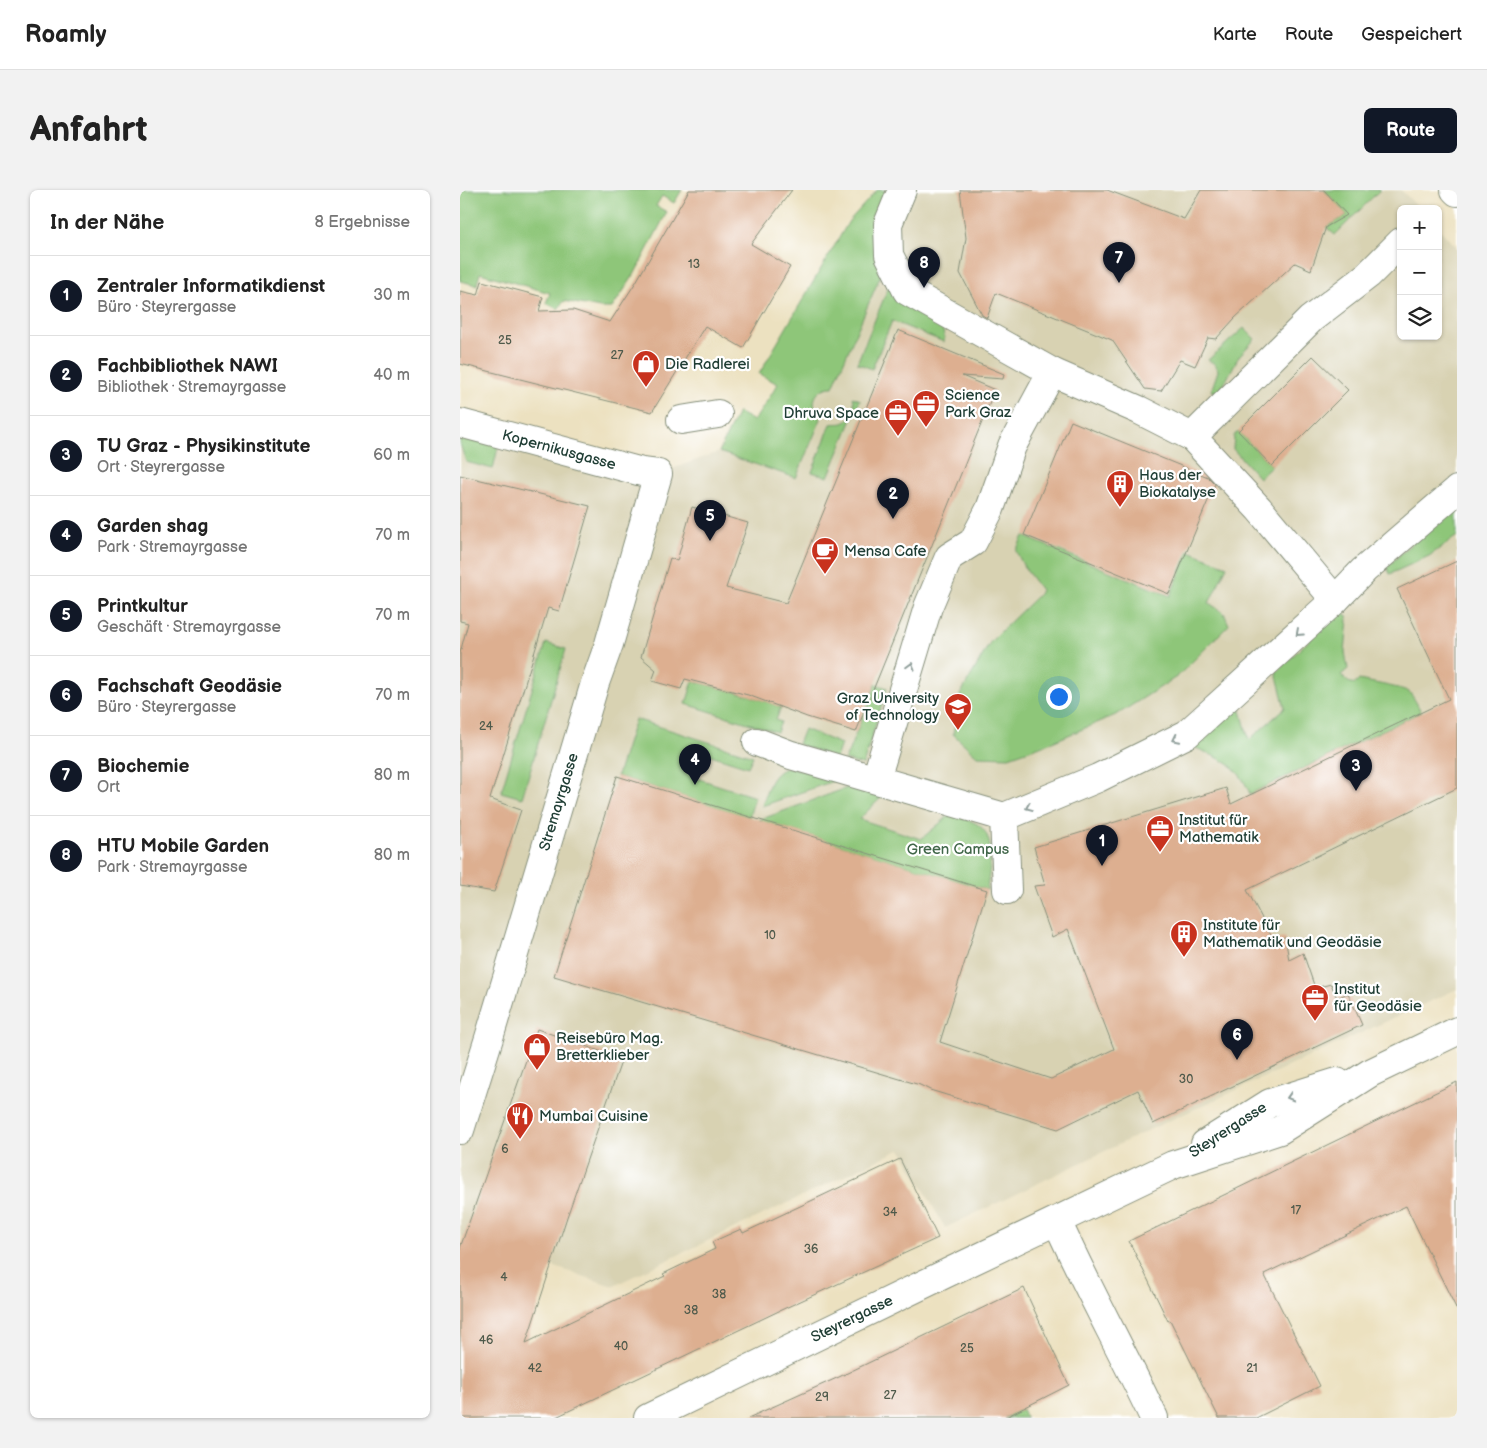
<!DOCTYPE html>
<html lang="de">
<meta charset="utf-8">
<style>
:root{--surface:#fff;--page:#f2f2f2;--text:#222;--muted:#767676;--line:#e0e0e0;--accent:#111827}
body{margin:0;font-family:"Balsamiq Sans",sans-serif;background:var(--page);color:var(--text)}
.controls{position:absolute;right:15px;top:15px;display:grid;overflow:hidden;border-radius:8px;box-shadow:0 1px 4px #0004}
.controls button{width:45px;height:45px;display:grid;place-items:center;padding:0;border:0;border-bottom:1px solid var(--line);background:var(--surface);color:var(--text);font:25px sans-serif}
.you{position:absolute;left:598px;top:506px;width:18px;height:18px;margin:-12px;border:4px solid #fff;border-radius:50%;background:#1a73e8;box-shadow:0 0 0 8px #1a73e833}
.badge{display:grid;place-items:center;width:32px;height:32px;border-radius:50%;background:var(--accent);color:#fff;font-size:16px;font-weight:700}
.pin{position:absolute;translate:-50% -41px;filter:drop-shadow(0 1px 2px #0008)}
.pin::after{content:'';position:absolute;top:26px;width:18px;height:15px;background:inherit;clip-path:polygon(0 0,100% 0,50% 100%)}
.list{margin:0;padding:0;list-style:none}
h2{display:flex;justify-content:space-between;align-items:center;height:65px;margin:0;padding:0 20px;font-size:21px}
h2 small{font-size:16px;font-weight:400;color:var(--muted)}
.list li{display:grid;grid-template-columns:32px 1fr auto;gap:15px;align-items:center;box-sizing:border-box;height:80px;padding:0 20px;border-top:1px solid var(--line)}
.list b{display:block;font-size:19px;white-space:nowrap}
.list p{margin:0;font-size:16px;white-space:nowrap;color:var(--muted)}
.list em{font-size:16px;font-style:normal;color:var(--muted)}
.icon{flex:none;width:28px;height:28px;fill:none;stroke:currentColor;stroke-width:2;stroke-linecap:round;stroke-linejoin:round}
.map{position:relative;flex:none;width:997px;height:1228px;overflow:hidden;border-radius:8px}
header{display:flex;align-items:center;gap:30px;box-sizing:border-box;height:70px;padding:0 25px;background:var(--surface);border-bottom:1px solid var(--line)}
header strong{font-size:24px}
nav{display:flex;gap:28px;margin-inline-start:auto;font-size:18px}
.intro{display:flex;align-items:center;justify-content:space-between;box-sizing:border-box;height:120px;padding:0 30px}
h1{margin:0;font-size:35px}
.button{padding:12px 22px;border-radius:8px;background:var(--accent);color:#fff;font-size:18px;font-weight:700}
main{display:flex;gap:30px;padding:0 30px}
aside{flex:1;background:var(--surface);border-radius:8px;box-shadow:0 1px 4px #0004}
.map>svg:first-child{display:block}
.built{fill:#d8d2b2}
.green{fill:#8ec679;stroke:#568256}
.building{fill:#ddaf90}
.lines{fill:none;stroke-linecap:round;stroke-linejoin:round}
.minor-casing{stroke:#868f7a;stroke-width:30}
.major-casing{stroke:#868f7a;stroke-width:30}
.minor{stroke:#fff;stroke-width:28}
.major{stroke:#fff;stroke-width:28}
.oneway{stroke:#8f9e9a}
.labels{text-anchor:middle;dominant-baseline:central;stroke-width:4.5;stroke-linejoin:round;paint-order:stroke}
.number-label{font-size:12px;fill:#4e5a4b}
.poi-label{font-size:15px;fill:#1f3d34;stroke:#fff;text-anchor:start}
.street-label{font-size:15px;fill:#1f3d34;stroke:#fff}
.park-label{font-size:15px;fill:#406649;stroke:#fff}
</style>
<header>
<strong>Roamly</strong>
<nav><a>Karte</a><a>Route</a><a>Gespeichert</a></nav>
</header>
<div class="intro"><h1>Anfahrt</h1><a class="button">Route</a></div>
<main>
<aside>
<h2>In der Nähe<small>8 Ergebnisse</small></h2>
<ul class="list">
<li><span class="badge">1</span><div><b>Zentraler Informatikdienst</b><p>Büro · Steyrergasse</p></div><em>30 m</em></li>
<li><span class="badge">2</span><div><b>Fachbibliothek NAWI</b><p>Bibliothek · Stremayrgasse</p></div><em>40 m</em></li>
<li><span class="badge">3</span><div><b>TU Graz - Physikinstitute</b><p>Ort · Steyrergasse</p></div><em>60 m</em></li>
<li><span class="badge">4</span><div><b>Garden shag</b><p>Park · Stremayrgasse</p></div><em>70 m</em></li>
<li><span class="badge">5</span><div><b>Printkultur</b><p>Geschäft · Stremayrgasse</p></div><em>70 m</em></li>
<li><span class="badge">6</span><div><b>Fachschaft Geodäsie</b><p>Büro · Steyrergasse</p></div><em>70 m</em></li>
<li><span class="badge">7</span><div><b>Biochemie</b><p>Ort</p></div><em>80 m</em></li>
<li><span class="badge">8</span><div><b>HTU Mobile Garden</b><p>Park · Stremayrgasse</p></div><em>80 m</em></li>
</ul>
</aside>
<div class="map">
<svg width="997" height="1228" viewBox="0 0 997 1228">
<rect width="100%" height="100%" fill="#fff"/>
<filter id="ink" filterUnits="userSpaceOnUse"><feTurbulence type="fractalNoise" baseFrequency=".02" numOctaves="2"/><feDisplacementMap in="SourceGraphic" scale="10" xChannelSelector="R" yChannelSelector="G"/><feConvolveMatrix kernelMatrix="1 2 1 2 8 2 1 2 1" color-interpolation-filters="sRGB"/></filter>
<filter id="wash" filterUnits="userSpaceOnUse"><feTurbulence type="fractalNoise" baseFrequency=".0096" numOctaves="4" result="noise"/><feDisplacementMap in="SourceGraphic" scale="20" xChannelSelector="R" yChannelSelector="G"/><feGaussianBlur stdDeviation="1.12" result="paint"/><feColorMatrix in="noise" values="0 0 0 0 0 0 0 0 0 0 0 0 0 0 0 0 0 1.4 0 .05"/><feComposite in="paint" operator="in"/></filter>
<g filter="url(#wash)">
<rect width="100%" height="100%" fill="#ece1c0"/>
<!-- built -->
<path class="built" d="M427 0H941L960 19H941V146H978V38L997 57V799L691 939 485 1038 441 959 153 1096 0 1046V233L198 284 259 262 278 222 294 231 318 194 302 186Z"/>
<!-- green -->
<g class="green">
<path d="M0 0H222L214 13 202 6 196 16 207 22 174 85 152 118H140L104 111 98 119 86 113 90 103 20 83 17 95 0 91Z"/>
<path d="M417 0H425L421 16 425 75 373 197C362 196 351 206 355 218 356 222 359 226 361 229L336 288 259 262 278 222 294 231 318 194 299 184 389 31Z"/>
<path d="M864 0H920L875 45 866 37 887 25Z"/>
<path d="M431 91 480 134C483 140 485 146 484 152L432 131 412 179 397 173Z"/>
<path d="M784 138 795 149 779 166 762 198 757 202 751 201 758 181C757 174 753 173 748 170Z"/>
<path d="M393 207 400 210 368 287 352 282 371 234C375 233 380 234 383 233 394 229 396 217 393 207Z"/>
<path d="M778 241 812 276 799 288 773 259 774 246Z"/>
<path d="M0 244 39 253 33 279 6 272 0 254Z"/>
<path d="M997 321V346L969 366 930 384 927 377 970 336Z"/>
<path d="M563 346 710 406 729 361 767 376 749 413 764 423 769 435 718 486 658 524 592 552 549 567 517 566 493 544 500 505 531 451 579 404 581 400 564 377 556 361Z"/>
<path d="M882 419 887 426 888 430 885 462 888 479 881 485C885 489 889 495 896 493L899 490C908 492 944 498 949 502 954 507 958 516 961 522L790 604C777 572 761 570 732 556L780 517 789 550 825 518 816 482Z"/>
<path d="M86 453 106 459 62 608 41 602Z"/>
<path d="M233 491 288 505 321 517 316 530 321 532 317 542 226 514Z"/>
<path d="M416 494 427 498 403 575 385 570Z"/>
<path d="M175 529 293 566 288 577 248 564 239 568 233 587 295 607 289 627 157 586Z"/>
<path d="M344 539 381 554 376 568 338 554Z"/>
<path d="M328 577 379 589 302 616C308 599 309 584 328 577Z"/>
<path d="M395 595 424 605 399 629 461 649 491 624C500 628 512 630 520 636 537 651 529 681 527 700L299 630Z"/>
<path d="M562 1219 566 1228H544Z"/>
</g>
<g id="blocks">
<!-- building -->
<g class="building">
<path d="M229 0H332L291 54 330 77 283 158 245 136 192 222 0 174V101L18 105 22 91 83 107 79 121 113 120 150 132 176 92Z"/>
<path d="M500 0H647L724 29 741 0H864L887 25 866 37 851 80 835 73 775 128 756 149 748 148 735 176 720 170 701 201 685 199 652 150 536 103 527 128 522 125 500 83 506 48Z"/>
<path d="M438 140 544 184 543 189 502 186 535 200 396 542 347 527 288 505 225 489 221 499 192 491 196 480 181 467 210 368 217 371 232 317 288 333 266 398 326 413Z"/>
<path d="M853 166 888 200 812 276 778 241Z"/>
<path d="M611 231 748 287 755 294 709 404 564 345Z"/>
<path d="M0 285 130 316 99 421 88 418 30 609 61 620 34 702 0 696V463L8 433 0 431Z"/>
<path d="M997 371V598L787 700 814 751 825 747 829 770 843 763 855 798 871 794 877 808 888 803 902 835 693 934 678 900 598 939 470 900 460 895 94 786 157 586 527 700 480 852 591 889 654 859 608 739 592 747 574 696 585 695 574 657 766 598 771 614 989 509 937 399Z"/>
<path d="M77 839 162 869 107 1027 66 1153 205 1086 203 1084 255 1059 252 1052 281 1039 283 1043 440 969 478 1048 321 1120 94 1228H0V1058Z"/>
<path d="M997 892V1120L946 1016 804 1084 860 1196 796 1228H759L710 1130 708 1131 669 1051Z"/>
<path d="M564 1098 609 1195 544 1228H288L379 1187Z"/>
</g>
</g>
</g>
<g filter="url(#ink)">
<use href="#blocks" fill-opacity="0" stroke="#868f7a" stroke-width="1"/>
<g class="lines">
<defs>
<g id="minor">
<path d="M592 182 679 220 732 247 799 319 875 410"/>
<path d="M221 230 258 224"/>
<path d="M0 233 182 282 198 284 149 454 135 493 29 848 0 940"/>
<path d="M732 247 851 129 908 85 941 52"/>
<path d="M297 552 331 565 544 627 638 588 727 544 875 410 904 380 997 300"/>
<path d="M416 589 468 417 489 367 513 352 530 319 552 256 592 182 447 101 429 65 428 34 442 0"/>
<path d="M544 627 547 700"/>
<path d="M745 954 810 913 877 892"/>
<path d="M597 1031C627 1098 663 1162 694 1228"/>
<path d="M188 1228 487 1083 713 975 820 940 910 883 997 841"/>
</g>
<path id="major" d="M995 0 997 2"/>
</defs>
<!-- minor casing -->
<use href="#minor" class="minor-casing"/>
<!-- major casing -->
<use href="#major" class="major-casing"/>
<!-- minor -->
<use href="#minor" class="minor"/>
<!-- major -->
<use href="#major" class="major"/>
</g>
<!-- one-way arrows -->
<defs><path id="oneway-chevron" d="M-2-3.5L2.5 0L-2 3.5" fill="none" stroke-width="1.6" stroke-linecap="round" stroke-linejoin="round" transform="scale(1.25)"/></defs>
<g class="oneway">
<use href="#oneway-chevron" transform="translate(839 443) rotate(138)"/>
<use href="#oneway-chevron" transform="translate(451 476) rotate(-74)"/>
<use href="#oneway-chevron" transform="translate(716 549) rotate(154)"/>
<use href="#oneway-chevron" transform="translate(569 617) rotate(158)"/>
<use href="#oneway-chevron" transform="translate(830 907) rotate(163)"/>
</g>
</g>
<!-- icons -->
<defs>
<symbol id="shop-pin" viewBox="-11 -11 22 30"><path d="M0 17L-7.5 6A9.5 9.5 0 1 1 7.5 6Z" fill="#c8321e" stroke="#fff"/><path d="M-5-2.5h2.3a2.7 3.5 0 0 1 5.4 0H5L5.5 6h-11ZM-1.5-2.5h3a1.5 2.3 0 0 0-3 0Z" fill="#fff"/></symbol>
<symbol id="office-pin" viewBox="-11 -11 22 30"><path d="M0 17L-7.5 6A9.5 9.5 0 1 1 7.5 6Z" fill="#c8321e" stroke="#fff"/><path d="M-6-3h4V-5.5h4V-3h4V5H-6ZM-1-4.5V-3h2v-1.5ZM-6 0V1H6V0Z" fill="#fff"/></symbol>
<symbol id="building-pin" viewBox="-11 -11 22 30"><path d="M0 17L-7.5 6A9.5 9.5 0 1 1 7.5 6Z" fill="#c8321e" stroke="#fff"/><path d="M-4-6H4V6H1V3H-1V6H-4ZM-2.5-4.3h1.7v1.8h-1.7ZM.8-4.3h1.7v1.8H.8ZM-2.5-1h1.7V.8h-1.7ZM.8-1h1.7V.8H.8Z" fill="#fff"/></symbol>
<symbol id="cafe-pin" viewBox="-11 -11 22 30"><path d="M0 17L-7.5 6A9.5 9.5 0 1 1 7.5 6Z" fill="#c8321e" stroke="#fff"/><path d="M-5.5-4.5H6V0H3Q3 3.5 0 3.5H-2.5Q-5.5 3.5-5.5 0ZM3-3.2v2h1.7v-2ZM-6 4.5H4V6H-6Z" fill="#fff"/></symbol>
<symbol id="university-pin" viewBox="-11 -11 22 30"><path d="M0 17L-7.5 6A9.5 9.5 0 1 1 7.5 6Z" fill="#c8321e" stroke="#fff"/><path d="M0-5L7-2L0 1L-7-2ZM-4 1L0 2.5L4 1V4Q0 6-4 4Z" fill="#fff"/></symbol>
<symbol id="restaurant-pin" viewBox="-11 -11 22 30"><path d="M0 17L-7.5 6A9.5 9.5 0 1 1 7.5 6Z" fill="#c8321e" stroke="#fff"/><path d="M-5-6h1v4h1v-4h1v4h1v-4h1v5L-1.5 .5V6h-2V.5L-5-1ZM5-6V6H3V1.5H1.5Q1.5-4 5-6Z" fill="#fff"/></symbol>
</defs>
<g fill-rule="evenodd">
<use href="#shop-pin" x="170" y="158" width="32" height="43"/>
<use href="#office-pin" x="450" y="198" width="32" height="43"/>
<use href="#office-pin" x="422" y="207" width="32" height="43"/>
<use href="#building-pin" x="644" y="278" width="32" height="43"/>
<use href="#cafe-pin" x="349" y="345" width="32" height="43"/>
<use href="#university-pin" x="482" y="501" width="32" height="43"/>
<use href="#office-pin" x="684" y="623" width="32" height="43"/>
<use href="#building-pin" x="708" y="728" width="32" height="43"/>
<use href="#office-pin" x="839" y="792" width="32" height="43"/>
<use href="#shop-pin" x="61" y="841" width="32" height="43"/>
<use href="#restaurant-pin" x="44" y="910" width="32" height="43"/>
</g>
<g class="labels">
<!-- number labels -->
<g class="number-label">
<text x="234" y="74">13</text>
<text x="45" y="150">25</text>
<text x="157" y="165">27</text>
<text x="26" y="536">24</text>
<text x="310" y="745">10</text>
<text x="726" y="889">30</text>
<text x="45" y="959">6</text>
<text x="836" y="1020">17</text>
<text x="430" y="1022">34</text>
<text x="351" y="1059">36</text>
<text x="44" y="1087">4</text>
<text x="259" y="1104">38</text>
<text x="231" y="1120">38</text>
<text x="26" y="1150">46</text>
<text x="161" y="1156">40</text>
<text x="507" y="1158">25</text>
<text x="75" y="1178">42</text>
<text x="792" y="1178">21</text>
<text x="430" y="1205">27</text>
<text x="362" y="1207">29</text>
</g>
<!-- poi labels -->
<g class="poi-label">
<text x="205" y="174">Die Radlerei</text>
<text x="485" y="205">Science<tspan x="485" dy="17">Park Graz</tspan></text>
<text x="419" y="223" text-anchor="end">Dhruva Space</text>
<text x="679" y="285">Haus der<tspan x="679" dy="17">Biokatalyse</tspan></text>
<text x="384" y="361">Mensa Cafe</text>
<text x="479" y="508" text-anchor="end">Graz University<tspan x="479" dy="17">of Technology</tspan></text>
<text x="719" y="630">Institut für<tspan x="719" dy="17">Mathematik</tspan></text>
<text x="743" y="735">Institute für<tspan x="743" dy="17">Mathematik und Geodäsie</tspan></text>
<text x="874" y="799">Institut<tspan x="874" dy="17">für Geodäsie</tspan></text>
<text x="96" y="848">Reisebüro Mag.<tspan x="96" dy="17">Bretterklieber</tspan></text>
<text x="79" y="926">Mumbai Cuisine</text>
</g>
<!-- street labels -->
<g class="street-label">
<text transform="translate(99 260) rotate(15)">Kopernikusgasse</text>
<text transform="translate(99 612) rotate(-73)">Stremayrgasse</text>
<text transform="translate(768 940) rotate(-33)">Steyrergasse</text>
<text transform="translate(392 1129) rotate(-26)">Steyrergasse</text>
</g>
<!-- park labels -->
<g class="park-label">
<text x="498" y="659">Green Campus</text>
</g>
</g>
</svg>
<div class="controls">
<button>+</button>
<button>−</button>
<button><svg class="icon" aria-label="layers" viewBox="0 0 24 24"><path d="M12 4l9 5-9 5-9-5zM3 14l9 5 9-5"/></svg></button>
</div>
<div class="you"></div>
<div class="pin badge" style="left:642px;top:676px">1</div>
<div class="pin badge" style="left:433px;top:329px">2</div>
<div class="pin badge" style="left:896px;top:601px">3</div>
<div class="pin badge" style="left:235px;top:595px">4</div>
<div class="pin badge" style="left:250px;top:351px">5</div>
<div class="pin badge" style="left:777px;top:870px">6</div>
<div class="pin badge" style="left:659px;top:93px">7</div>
<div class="pin badge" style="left:464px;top:98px">8</div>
</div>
</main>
